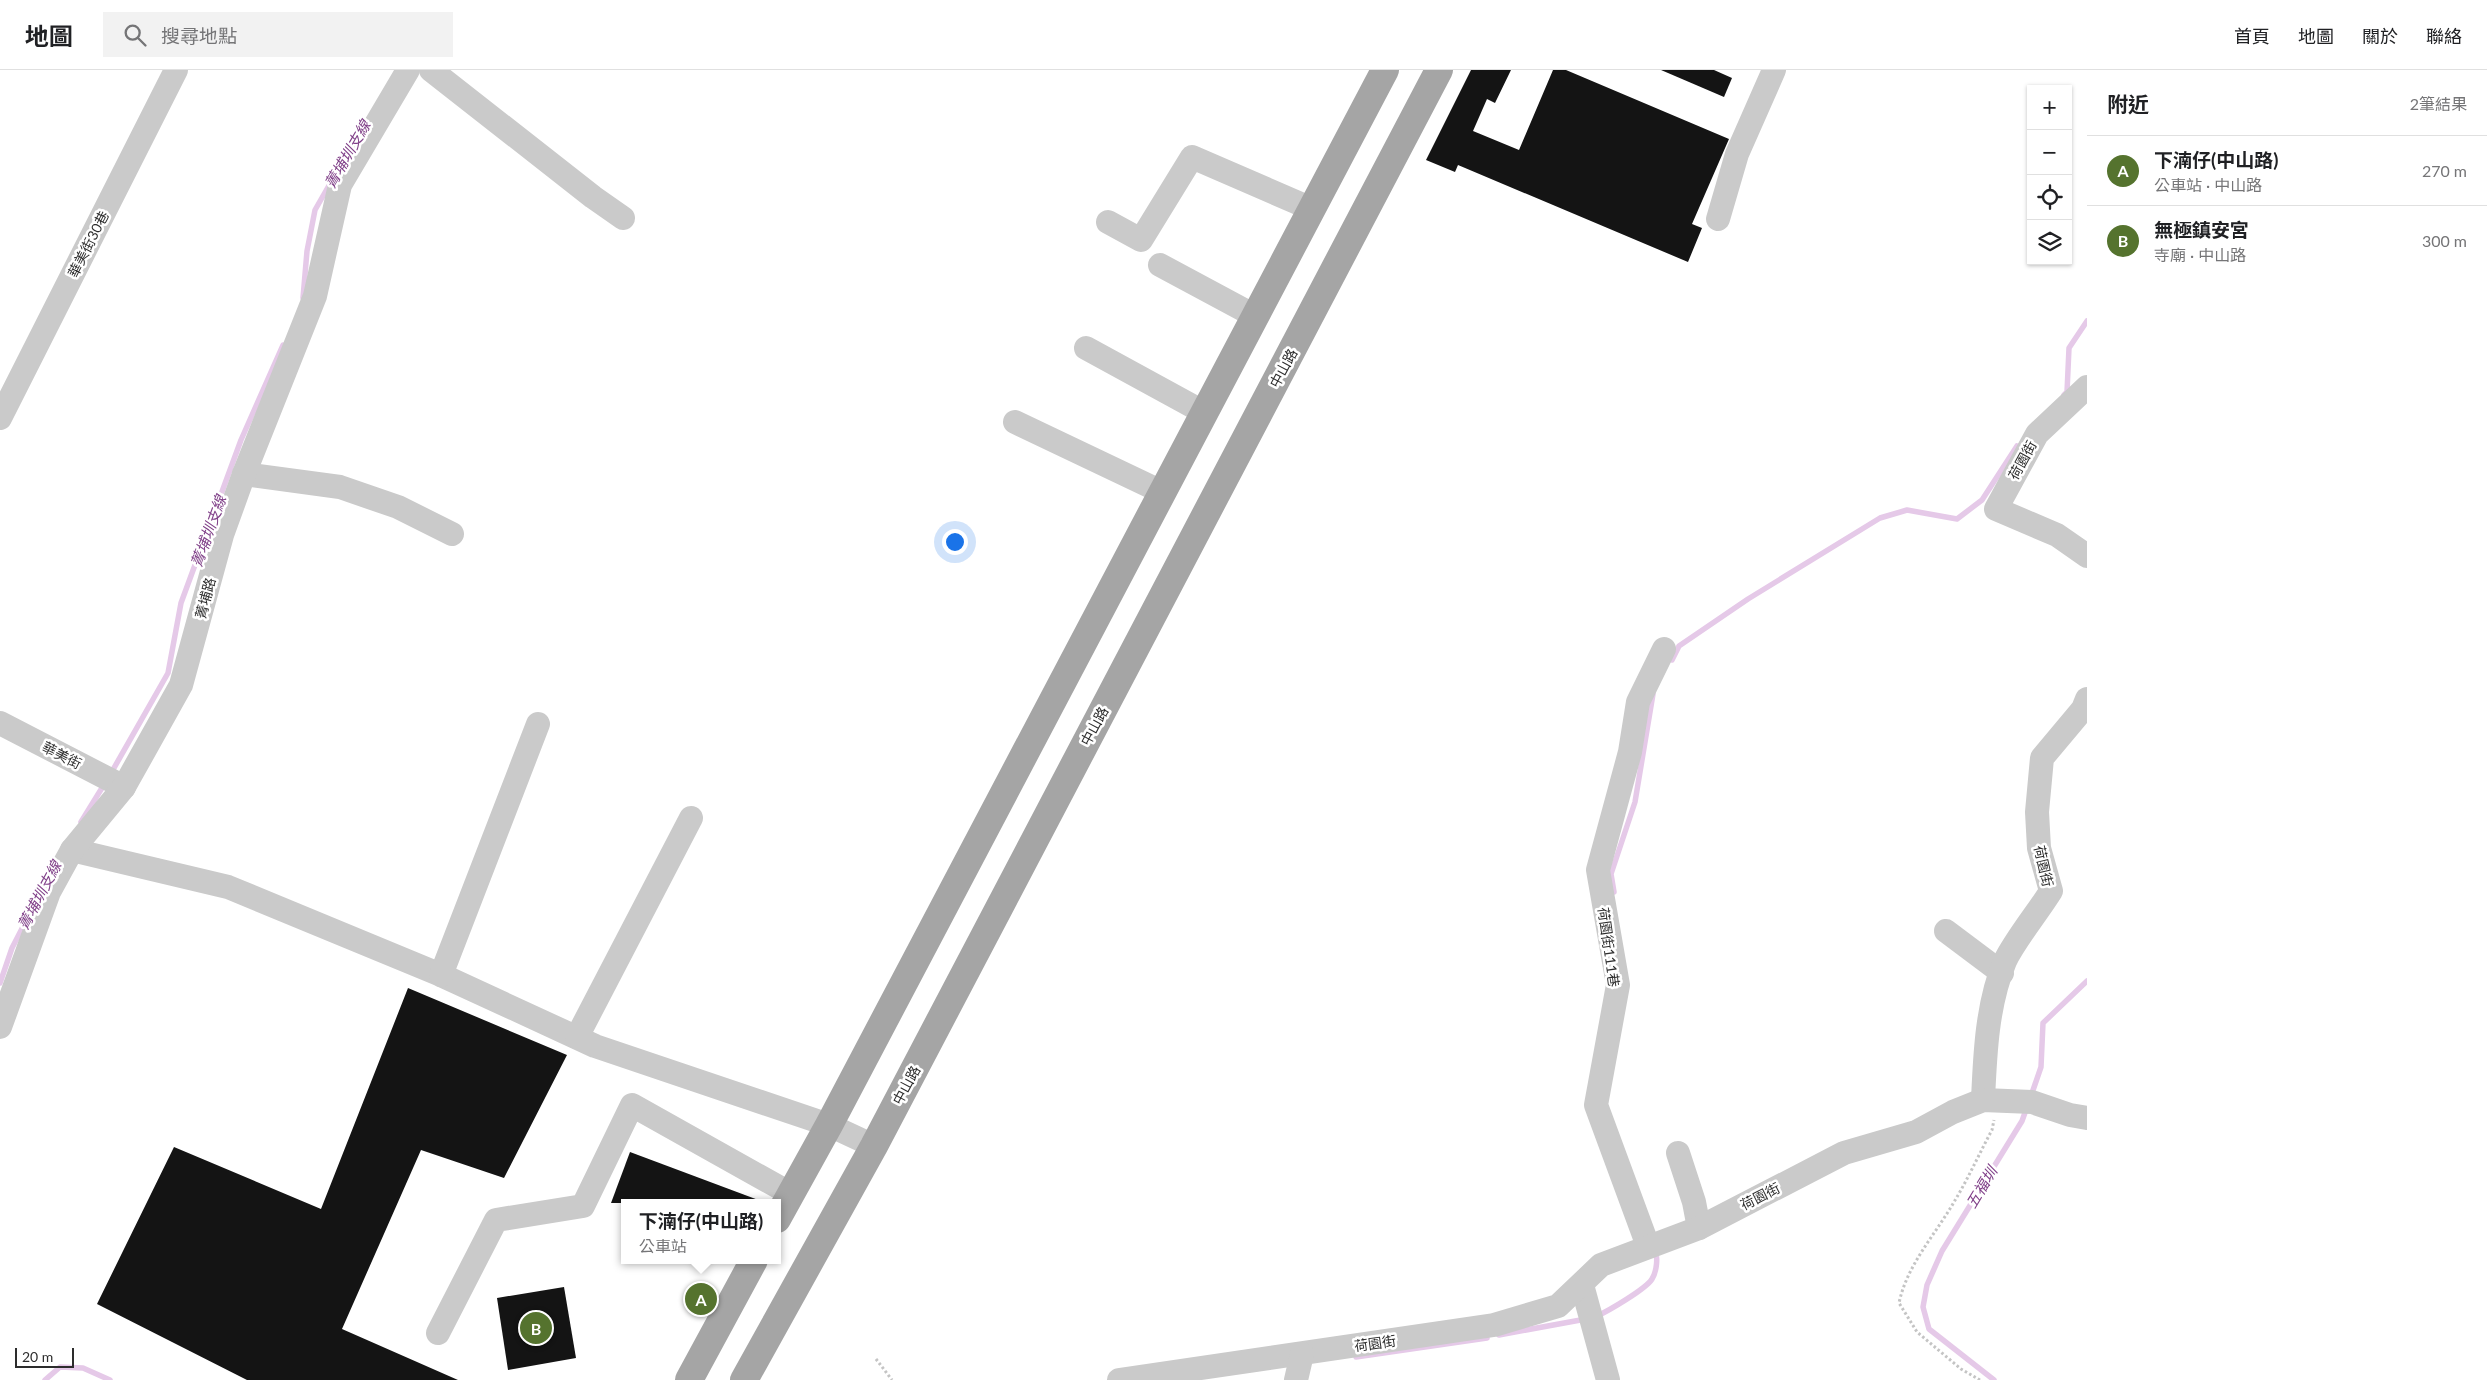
<!DOCTYPE html>
<html lang="zh-TW">
<meta charset="utf-8">
<style>
:root{--surface:#fff;--page:#f2f2f2;--text:#202124;--muted:#757577;--line:#e0e0e0;--accent:#55732e}
body{margin:0;font-family:Lato,"Noto Sans TC",sans-serif;background:var(--page);color:var(--text)}
.controls{position:absolute;right:15px;top:15px;display:grid;overflow:hidden;border-radius:0px;box-shadow:0 1px 4px #0004}
.controls button{width:45px;height:45px;display:grid;place-items:center;padding:0;border:0;border-bottom:1px solid var(--line);background:var(--surface);color:var(--text);font:25px sans-serif}
.scale{position:absolute;left:15px;bottom:12px;width:59px;box-sizing:border-box;padding-left:5px;border:2px solid #2d2d2d;border-top:0;font-size:14px;line-height:18px;white-space:nowrap;color:#2d2d2d;-webkit-text-stroke:4px #fff;paint-order:stroke}
.you{position:absolute;left:954px;top:471px;width:18px;height:18px;margin:-12px;border:4px solid #fff;border-radius:50%;background:#1a73e8;box-shadow:0 0 0 8px #1a73e833}
.badge{display:grid;place-items:center;width:32px;height:32px;border-radius:50%;background:var(--accent);color:#fff;font-size:16px;font-weight:700}
.pin{position:absolute;translate:-50% -50%;border:2px solid #fff;box-shadow:0 1px 5px #0006}
.popup{position:absolute;left:621px;top:1129px;width:160px;height:65px;box-sizing:border-box;display:grid;place-content:center;border-radius:0px;background:var(--surface);filter:drop-shadow(0 1px 4px #0005);font-size:16px;white-space:nowrap;color:var(--muted)}
.popup b{font-size:19px;color:var(--text)}
.popup::after{content:'';position:absolute;left:50%;top:100%;margin-left:-10px;border:10px solid transparent;border-top-color:var(--surface)}
.list{margin:0;padding:0;list-style:none}
h2{display:flex;justify-content:space-between;align-items:center;height:65px;margin:0;padding:0 20px;font-size:21px}
h2 small{font-size:16px;font-weight:400;color:var(--muted)}
.list li{display:grid;grid-template-columns:32px 1fr auto;gap:15px;align-items:center;box-sizing:border-box;height:70px;padding:0 20px;border-top:1px solid var(--line)}
.list b{display:block;font-size:19px;white-space:nowrap}
.list p{margin:0;font-size:16px;white-space:nowrap;color:var(--muted)}
.list em{font-size:16px;font-style:normal;color:var(--muted)}
.icon{flex:none;width:28px;height:28px;fill:none;stroke:currentColor;stroke-width:2;stroke-linecap:round;stroke-linejoin:round}
.map{position:relative;flex:none;width:2087px;height:1310px;overflow:hidden}
header{display:flex;align-items:center;gap:30px;box-sizing:border-box;height:70px;padding:0 25px;background:var(--surface);border-bottom:1px solid var(--line)}
header strong{font-size:24px}
nav{display:flex;gap:28px;margin-inline-start:auto;font-size:18px}
.search{width:350px;height:45px;background:var(--page);display:flex;align-items:center;gap:12px;box-sizing:border-box;padding:0 18px;border-radius:0px;color:var(--muted);font-size:19px}
main{display:flex}
aside{flex:1;background:var(--surface)}
.map>svg:first-child{display:block}
.lines{fill:none;stroke-linecap:round;stroke-linejoin:round}
.stream{stroke:#e5c9e8;stroke-width:5.5}
.building{fill:#141414}
.path{stroke:#c4c4c4;stroke-width:3;stroke-dasharray:2.5 2.5;stroke-linecap:butt}
.minor{stroke:#cacaca;stroke-width:24}
.major{stroke:#a5a5a5;stroke-width:28}
.labels{text-anchor:middle;dominant-baseline:central;stroke-width:5;stroke-linejoin:round;paint-order:stroke}
.street-label{font-size:14px;fill:#2d2d2d;stroke:#fff}
.water-label{font-size:15px;font-style:italic;fill:#814189;stroke:#fff}
</style>
<header>
<strong>地圖</strong>
<div class="search"><svg class="icon" aria-label="search" viewBox="0 0 24 24"><circle cx="10" cy="10" r="6"/><path d="M15 15l6 6"/></svg>搜尋地點</div>
<nav><a>首頁</a><a>地圖</a><a>關於</a><a>聯絡</a></nav>
</header>
<main>
<div class="map">
<svg width="2087" height="1310" viewBox="0 0 2087 1310">
<rect width="100%" height="100%" fill="#fff"/>
<g class="lines">
<!-- stream -->
<g class="stream">
<path d="M303 228 307 181 315 140 331 112"/>
<path d="M2064 325 2067 322 2069 278 2087 251"/>
<path d="M1672 590 1679 576 1748 529 1880 448 1907 440 1957 449 1982 430 2017 376"/>
<path d="M110 705 168 603 181 533 241 370 283 275"/>
<path d="M81 752 105 713"/>
<path d="M1614 822 1611 804 1635 732 1653 624"/>
<path d="M0 913 12 878 29 845"/>
<path d="M2031 1026 2041 997 2043 953 2087 911"/>
<path d="M1597 1246C1608 1241 1646 1219 1652 1209 1657 1201 1658 1187 1655 1179"/>
<path d="M1499 1265 1586 1249"/>
<path d="M1356 1287 1487 1268"/>
<path d="M45 1310 60 1297 83 1298 110 1310"/>
<path d="M1994 1310 1929 1259 1923 1237 1927 1215 1942 1181 2022 1051 2027 1037"/>
</g>
</g>
<!-- building -->
<g class="building">
<path d="M1471 0H1511L1495 33 1487 29 1473 61 1519 80 1553 0H1566L1729 69 1692 154 1702 158 1688 192 1458 95 1455 102 1426 90Z"/>
<path d="M1661 0H1714L1732 8 1724 27Z"/>
<path d="M408 918 567 985 504 1108 421 1080 342 1259 458 1310H247L97 1234 174 1077 321 1139Z"/>
<path d="M630 1082 761 1131V1133H611Z"/>
<path d="M564 1217 576 1288 508 1300 497 1228Z"/>
</g>
<g class="lines">
<!-- path -->
<g class="path">
<path d="M876 1289 892 1310"/>
<path d="M1980 1310 1961 1299 1917 1262 1899 1233C1907 1195 1935 1165 1954 1132 1968 1109 1979 1084 1992 1060L1994 1050"/>
</g>
<!-- minor -->
<g class="minor">
<path d="M431 0 593 127 623 148"/>
<path d="M1718 149 1737 84 1774 0"/>
<path d="M1108 152 1141 170 1192 87 1312 139"/>
<path d="M1160 195 1255 246"/>
<path d="M1086 278 1205 343"/>
<path d="M2087 317 2037 364 1996 439 2057 465 2087 486"/>
<path d="M0 348 176 0"/>
<path d="M1015 352 1162 422"/>
<path d="M244 404 340 417 398 437 452 464"/>
<path d="M0 653 124 717"/>
<path d="M72 780 228 817 441 905 595 976 829 1055 874 1076"/>
<path d="M1946 861 2002 903"/>
<path d="M441 905 538 654"/>
<path d="M0 957 49 822 72 780 124 717 181 615 222 465 244 404 315 226 340 115 408 0"/>
<path d="M577 967 691 748"/>
<path d="M1983 1030C1985 984 1987 934 2005 891 2015 870 2038 842 2051 821L2039 778 2037 742 2042 688 2083 639 2087 629"/>
<path d="M1678 1083 1694 1132 1699 1158"/>
<path d="M1648 1176 1596 1035 1618 915 1598 800 1630 682 1638 632 1664 579"/>
<path d="M1582 1215 1608 1310"/>
<path d="M438 1263 496 1150 583 1136 632 1035 791 1124"/>
<path d="M1119 1310 1494 1255 1558 1236 1601 1195 1699 1158 1844 1083 1916 1062 1953 1042 1983 1030 2032 1032 2070 1045 2087 1048"/>
<path d="M1296 1310 1302 1284"/>
</g>
<!-- major -->
<g class="major">
<path d="M777 1149 829 1055 1385 0"/>
<path d="M689 1310 754 1190"/>
<path d="M744 1310 874 1076 1439 0"/>
</g>
</g>
<g class="labels">
<!-- street labels -->
<g class="street-label">
<text transform="translate(88 174) rotate(-63)">華美街30巷</text>
<text transform="translate(1283 298) rotate(-62)">中山路</text>
<text transform="translate(2022 390) rotate(-61)">荷園街</text>
<text transform="translate(205 528) rotate(-75)">菁埔路</text>
<text transform="translate(1094 656) rotate(-62)">中山路</text>
<text transform="translate(62 685) rotate(27)">華美街</text>
<text transform="translate(2044 796) rotate(77)">荷園街</text>
<text transform="translate(1609 877) rotate(82)">荷園街111巷</text>
<text transform="translate(906 1015) rotate(-62)">中山路</text>
<text transform="translate(1760 1126) rotate(-27)">荷園街</text>
<text transform="translate(1375 1273) rotate(-8)">荷園街</text>
</g>
<!-- water labels -->
<g class="water-label">
<text transform="translate(347 84) rotate(-60)">菁埔圳支線</text>
<text transform="translate(208 461) rotate(-70)">菁埔圳支線</text>
<text transform="translate(39 825) rotate(-62)">菁埔圳支線</text>
<text transform="translate(1981 1117) rotate(-59)">五福圳</text>
</g>
</g>
</svg>
<div class="controls">
<button>+</button>
<button>−</button>
<button><svg class="icon" aria-label="locate" viewBox="0 0 24 24"><circle cx="12" cy="12" r="6"/><path d="M12 2v4M12 18v4M2 12h4M18 12h4"/></svg></button>
<button><svg class="icon" aria-label="layers" viewBox="0 0 24 24"><path d="M12 4l9 5-9 5-9-5zM3 14l9 5 9-5"/></svg></button>
</div>
<div class="scale">20 m</div>
<div class="you"></div>
<div class="pin badge" style="left:701px;top:1229px">A</div>
<div class="popup"><b>下湳仔(中山路)</b>公車站</div>
<div class="pin badge" style="left:536px;top:1258px">B</div>
</div>
<aside>
<h2>附近<small>2筆結果</small></h2>
<ul class="list">
<li><span class="badge">A</span><div><b>下湳仔(中山路)</b><p>公車站 · 中山路</p></div><em>270 m</em></li>
<li><span class="badge">B</span><div><b>無極鎮安宮</b><p>寺廟 · 中山路</p></div><em>300 m</em></li>
</ul>
</aside>
</main>
